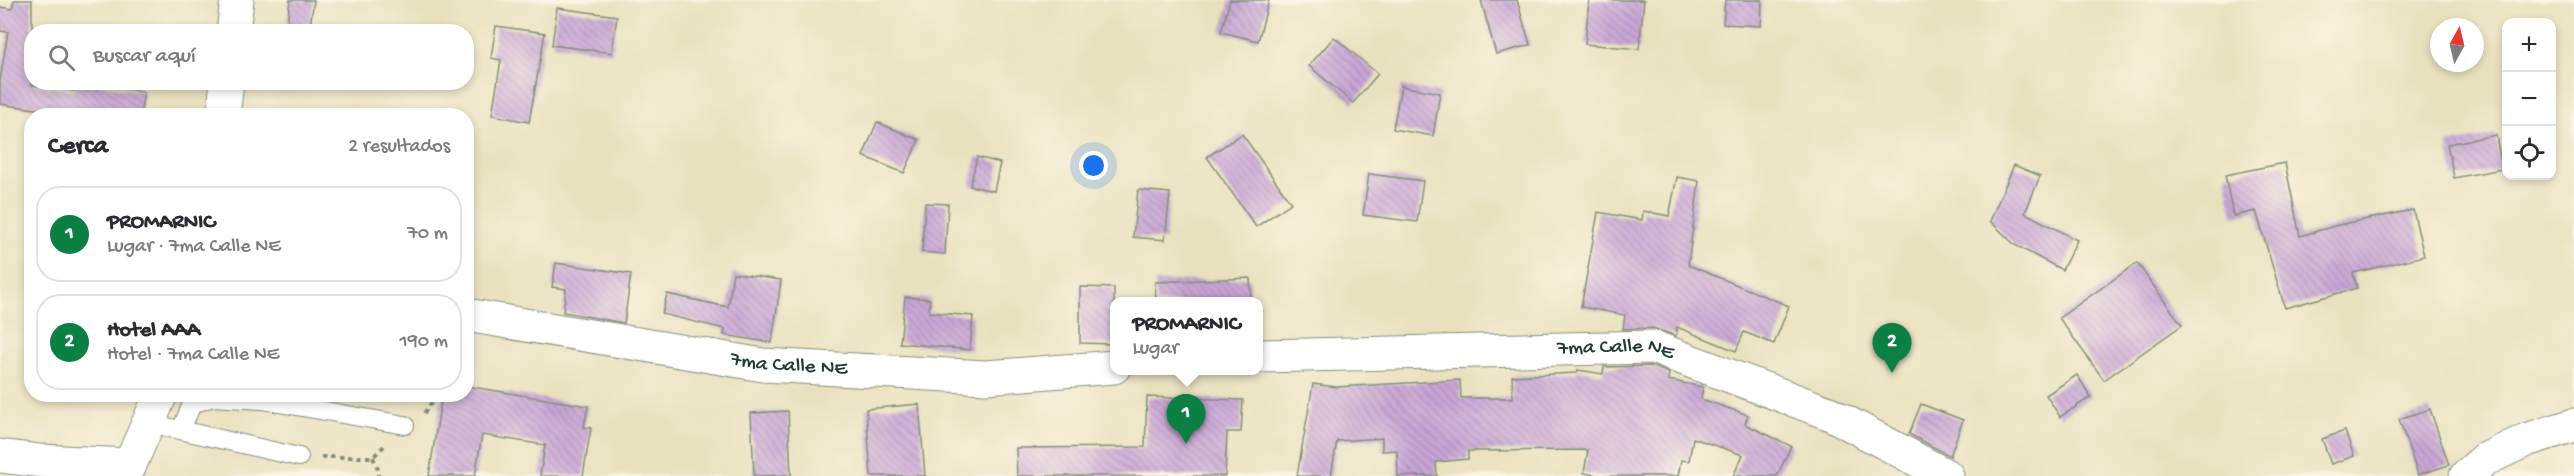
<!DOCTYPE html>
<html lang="es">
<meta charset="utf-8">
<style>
:root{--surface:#fff;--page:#f2f2f3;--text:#2b2b33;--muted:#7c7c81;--line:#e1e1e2;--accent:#0b8043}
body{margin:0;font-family:"Gochi Hand",sans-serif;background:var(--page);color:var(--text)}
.controls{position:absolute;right:18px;top:18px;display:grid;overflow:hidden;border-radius:12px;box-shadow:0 3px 9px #0003}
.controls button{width:54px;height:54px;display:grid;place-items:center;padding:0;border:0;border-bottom:2px solid var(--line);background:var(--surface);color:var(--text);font:30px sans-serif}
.compass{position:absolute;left:2430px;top:18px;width:54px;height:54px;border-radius:50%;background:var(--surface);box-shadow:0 3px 9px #0003;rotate:8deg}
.you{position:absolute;left:1094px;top:166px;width:21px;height:21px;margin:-15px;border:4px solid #fff;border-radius:50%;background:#1a73e8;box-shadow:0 0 0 9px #1a73e833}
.badge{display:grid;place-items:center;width:39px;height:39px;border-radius:50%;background:var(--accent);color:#fff;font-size:20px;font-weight:700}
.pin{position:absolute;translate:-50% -50px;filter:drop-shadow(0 2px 3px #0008)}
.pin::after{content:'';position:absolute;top:32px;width:21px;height:18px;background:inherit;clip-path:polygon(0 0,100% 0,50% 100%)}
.popup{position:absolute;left:1110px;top:297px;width:153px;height:78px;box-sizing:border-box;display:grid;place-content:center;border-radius:12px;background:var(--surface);filter:drop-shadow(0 2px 4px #0005);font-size:20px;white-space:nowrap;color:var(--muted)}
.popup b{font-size:22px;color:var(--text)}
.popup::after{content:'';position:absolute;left:50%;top:100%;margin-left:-12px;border:12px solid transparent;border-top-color:var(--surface)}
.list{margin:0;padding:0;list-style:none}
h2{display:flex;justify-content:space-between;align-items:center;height:78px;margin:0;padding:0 24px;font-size:26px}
h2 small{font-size:20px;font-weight:400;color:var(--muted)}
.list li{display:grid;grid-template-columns:39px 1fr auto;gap:18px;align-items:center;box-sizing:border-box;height:96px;margin:0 12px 12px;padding:0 12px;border:2px solid var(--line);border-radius:24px}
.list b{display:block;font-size:22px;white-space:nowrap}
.list p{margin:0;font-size:20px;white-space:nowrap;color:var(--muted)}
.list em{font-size:20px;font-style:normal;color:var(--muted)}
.icon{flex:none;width:33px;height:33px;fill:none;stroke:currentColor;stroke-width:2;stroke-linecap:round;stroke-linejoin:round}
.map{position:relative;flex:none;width:2574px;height:476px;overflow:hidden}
.search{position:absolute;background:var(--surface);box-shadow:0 3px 9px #0003;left:24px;top:24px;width:450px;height:66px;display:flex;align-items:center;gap:15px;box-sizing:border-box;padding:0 21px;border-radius:24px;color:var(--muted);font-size:22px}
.panel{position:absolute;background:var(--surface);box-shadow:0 3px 9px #0003;left:24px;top:108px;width:450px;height:294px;border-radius:24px}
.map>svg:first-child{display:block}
.building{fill:url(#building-back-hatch)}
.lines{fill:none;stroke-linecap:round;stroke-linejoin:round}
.lane-casing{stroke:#848f79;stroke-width:20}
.street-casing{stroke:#848f79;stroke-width:35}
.path{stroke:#848f79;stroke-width:4;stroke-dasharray:4.5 4.5;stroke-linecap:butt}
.lane{stroke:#fff;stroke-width:18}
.street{stroke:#fff;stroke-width:33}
.labels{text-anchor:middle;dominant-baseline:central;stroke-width:5;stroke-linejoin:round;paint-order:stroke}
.street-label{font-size:21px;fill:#1f3d34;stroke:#fcf5e5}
</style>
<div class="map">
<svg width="2574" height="476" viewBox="0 0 2574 476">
<defs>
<pattern id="building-back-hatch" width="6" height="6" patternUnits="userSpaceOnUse" patternTransform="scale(1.5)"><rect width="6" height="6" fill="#c9a6d7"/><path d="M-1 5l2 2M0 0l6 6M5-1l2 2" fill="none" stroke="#a388af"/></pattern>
</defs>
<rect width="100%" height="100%" fill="#fcf5e5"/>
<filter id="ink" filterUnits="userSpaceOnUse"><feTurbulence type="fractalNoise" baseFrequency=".0167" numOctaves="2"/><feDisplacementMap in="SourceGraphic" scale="12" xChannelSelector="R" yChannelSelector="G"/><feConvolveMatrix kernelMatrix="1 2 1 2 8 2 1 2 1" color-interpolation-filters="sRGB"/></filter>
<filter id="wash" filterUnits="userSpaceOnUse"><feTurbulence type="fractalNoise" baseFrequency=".008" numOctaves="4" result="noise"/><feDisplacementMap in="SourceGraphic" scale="24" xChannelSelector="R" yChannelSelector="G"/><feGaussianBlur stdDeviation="1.35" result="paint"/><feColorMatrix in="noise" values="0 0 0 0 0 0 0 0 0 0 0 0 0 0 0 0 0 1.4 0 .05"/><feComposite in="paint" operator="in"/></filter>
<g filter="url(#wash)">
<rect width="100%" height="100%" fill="#e9e1be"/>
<g id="blocks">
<!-- building -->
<g class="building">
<path d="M14 0H32V85L74 91 76 82H83L144 92 140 116H86L0 104V80L8 32 0 31V7L12 9Z"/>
<path d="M290 0H314L309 32H286Z"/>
<path d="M1230 0H1269L1258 41 1221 32Z"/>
<path d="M1481 0H1517L1530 45 1496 54Z"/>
<path d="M1589 0H1644L1639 49 1585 44Z"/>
<path d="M1725 0H1762L1761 26 1723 24Z"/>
<path d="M557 8 617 16 612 53 552 45Z"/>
<path d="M496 26 545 33 529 122 492 115 501 60 491 58Z"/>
<path d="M1334 37 1378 74 1353 103 1309 66Z"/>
<path d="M1401 86 1440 93 1433 136 1393 129Z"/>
<path d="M877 122 919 140 904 173 863 156Z"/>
<path d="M1242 134 1291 203 1256 227 1207 157Z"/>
<path d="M2496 135 2502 169 2454 178 2447 144Z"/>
<path d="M977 157 1000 163 994 191 970 186Z"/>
<path d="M2285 163 2300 236 2338 225 2413 210 2424 256 2353 273 2357 288 2285 308 2256 211 2233 216 2225 175Z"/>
<path d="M2014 165 2040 176 2025 213 2077 240 2062 270 2015 245 1990 221Z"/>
<path d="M1369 174 1423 181 1417 222 1363 215Z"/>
<path d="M1677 177 1699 181 1688 265 1789 306 1774 344 1744 332 1736 351 1677 327 1676 336 1653 328 1623 329 1625 315 1581 307 1598 212 1642 220 1643 211 1669 216Z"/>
<path d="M1138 190 1170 193 1165 240 1133 237Z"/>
<path d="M925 203 948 204 945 254 922 252Z"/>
<path d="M556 263 631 274 624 323 563 312 566 289 552 287Z"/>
<path d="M2137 263 2182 325 2104 380 2059 318Z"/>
<path d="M733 273 781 280 772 343 724 335 725 329 662 314 667 294 728 307Z"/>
<path d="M1250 278 1251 302H1156L1155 282Z"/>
<path d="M1080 287 1114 288V344L1080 343Z"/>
<path d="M905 297 930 299 929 312 973 316 970 350 900 343Z"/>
<path d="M1650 366 1669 373 1668 380 1703 387 1701 399 1748 415 1745 424 1791 446 1777 476H1733L1743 455 1693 438 1689 461 1681 460 1678 476H1603L1584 473 1588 450 1468 451V459L1436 462 1437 476H1398L1397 450 1382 451V438L1337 441 1331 476H1297L1313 384 1336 387 1460 380 1461 398H1513L1512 376 1577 373 1578 370 1603 374 1604 367Z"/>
<path d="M2077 375 2091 397 2060 417 2046 395Z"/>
<path d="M466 386 588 406 584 427 591 428 583 476H540L545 445 482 435 475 476H429L442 394H466Z"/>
<path d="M1147 397 1243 400 1241 432H1227L1225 476H1017L1016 448 1145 447Z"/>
<path d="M919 404 925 476H871L866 409Z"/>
<path d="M1921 404 1963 420 1950 456 1909 434Z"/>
<path d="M2430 409 2449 465 2418 475 2399 419Z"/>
<path d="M788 411 791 475 754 476 751 413Z"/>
<path d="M2345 431 2354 456 2331 464 2322 439Z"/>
</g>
</g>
</g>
<g filter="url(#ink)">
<use href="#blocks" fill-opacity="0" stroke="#848f79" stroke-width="1.5"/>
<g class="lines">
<defs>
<g id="lane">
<path d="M149 423 299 457"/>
<path d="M181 430 192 404 213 397 262 400 405 425"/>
</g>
<g id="street">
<path d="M233 32 237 0"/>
<path d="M223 116 227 82"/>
<path id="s1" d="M466 315 763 365 986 377 1114 367"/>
<path id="s2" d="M1258 356 1653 347 1831 414 1947 476"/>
<path d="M0 456 40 461 130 465"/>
<path d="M125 476 161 394"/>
<path d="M2466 476 2484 460 2526 440 2574 425"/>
</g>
</defs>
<!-- lane casing -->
<use href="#lane" class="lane-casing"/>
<!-- street casing -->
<use href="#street" class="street-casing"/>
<!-- path -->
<g class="path">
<path d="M424 413 435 398 440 405"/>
<path d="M321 457H373L384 446"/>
<path d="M373 457 378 469V476"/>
</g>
<!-- lane -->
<use href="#lane" class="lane"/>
<!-- street -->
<use href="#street" class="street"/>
</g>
</g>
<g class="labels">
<!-- street labels -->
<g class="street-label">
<text stroke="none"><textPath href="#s2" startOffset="358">7ma Calle NE</textPath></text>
<text stroke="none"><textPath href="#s1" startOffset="327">7ma Calle NE</textPath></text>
</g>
</g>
</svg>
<div class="controls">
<button>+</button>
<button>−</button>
<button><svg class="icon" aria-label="locate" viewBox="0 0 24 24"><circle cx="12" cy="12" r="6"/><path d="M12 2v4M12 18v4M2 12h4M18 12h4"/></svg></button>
</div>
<svg class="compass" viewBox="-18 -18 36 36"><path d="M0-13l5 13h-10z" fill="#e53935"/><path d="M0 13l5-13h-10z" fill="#7c7c81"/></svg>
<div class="you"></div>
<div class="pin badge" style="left:1186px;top:444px">1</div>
<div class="popup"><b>PROMARNIC</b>Lugar</div>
<div class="pin badge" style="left:1892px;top:373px">2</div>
<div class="search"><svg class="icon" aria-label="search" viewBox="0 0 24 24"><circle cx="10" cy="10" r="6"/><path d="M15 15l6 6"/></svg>Buscar aquí</div>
<section class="panel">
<h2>Cerca<small>2 resultados</small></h2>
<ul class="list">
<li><span class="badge">1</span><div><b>PROMARNIC</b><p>Lugar · 7ma Calle NE</p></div><em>70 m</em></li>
<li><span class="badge">2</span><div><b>Hotel AAA</b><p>Hotel · 7ma Calle NE</p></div><em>190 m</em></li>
</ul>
</section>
</div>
